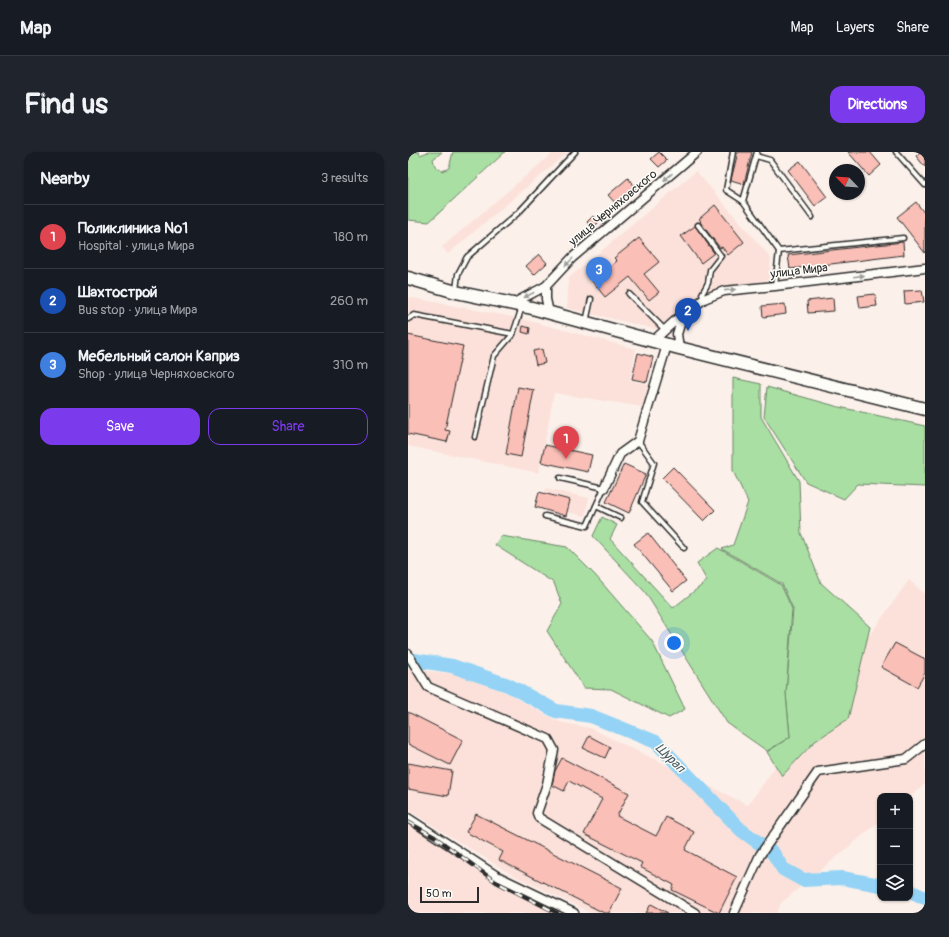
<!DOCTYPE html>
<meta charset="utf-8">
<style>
:root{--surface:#171b24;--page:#20242c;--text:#f1f3f6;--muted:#9ea1a6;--line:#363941;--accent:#7c3aed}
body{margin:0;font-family:Pangolin,sans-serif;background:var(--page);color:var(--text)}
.controls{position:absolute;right:12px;bottom:12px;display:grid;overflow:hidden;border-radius:8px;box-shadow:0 1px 3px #0004}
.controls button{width:36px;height:36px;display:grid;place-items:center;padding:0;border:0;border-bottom:1px solid var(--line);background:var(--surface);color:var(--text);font:20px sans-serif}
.compass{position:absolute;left:421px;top:12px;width:36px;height:36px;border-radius:50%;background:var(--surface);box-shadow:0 1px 3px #0004;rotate:295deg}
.scale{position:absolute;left:12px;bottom:10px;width:59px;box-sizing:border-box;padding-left:4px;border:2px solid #2b2b2b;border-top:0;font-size:11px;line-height:14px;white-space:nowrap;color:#2b2b2b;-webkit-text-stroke:3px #fdfcf7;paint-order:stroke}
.you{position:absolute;left:266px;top:491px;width:14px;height:14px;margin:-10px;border:3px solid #fff;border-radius:50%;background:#1a73e8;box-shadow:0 0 0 6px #1a73e833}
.badge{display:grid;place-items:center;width:26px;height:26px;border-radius:50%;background:var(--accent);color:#fff;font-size:13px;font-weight:700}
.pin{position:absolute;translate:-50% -33px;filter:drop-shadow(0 1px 2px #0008)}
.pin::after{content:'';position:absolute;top:21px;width:14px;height:12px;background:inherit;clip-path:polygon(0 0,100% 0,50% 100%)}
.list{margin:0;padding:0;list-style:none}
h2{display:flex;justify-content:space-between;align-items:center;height:52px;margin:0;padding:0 16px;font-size:17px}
h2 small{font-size:13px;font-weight:400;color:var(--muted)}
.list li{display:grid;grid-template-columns:26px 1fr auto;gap:12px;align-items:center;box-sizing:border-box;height:64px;padding:0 16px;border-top:1px solid var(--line)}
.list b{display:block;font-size:15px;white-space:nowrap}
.list p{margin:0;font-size:13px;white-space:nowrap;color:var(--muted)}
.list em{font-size:13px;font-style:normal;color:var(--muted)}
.actions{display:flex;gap:8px;padding:12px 16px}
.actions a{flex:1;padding:9px 0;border:1px solid var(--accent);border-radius:12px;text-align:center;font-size:14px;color:var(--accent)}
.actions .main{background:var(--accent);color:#fff}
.icon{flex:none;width:22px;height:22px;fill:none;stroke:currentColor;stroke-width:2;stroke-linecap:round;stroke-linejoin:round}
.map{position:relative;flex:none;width:517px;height:761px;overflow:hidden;border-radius:12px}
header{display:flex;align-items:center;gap:24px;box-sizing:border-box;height:56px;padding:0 20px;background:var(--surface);border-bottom:1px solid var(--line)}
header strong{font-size:19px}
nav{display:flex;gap:22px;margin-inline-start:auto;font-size:14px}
.intro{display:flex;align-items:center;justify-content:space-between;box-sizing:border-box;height:96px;padding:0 24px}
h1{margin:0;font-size:28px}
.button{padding:10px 18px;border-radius:12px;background:var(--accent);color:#fff;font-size:14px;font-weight:700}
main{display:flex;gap:24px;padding:0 24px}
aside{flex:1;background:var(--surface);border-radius:12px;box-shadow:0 1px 3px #0004}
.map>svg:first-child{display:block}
.built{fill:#fbe1da}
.green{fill:#a9dfa3;stroke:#6a8567}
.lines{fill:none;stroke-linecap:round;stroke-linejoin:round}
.river{stroke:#94d3f5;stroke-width:14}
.building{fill:#fabfb6;stroke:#2b2b2b}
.service-casing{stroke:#2b2b2b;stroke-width:7}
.minor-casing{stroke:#2b2b2b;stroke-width:11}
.secondary-casing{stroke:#2b2b2b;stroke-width:15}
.service{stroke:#fdfcf7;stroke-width:4}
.minor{stroke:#fdfcf7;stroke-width:8}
.secondary{stroke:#fdfcf7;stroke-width:12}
.rail-casing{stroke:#2b2b2b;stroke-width:4}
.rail{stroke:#fdfcf7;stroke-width:2.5;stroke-dasharray:8;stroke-linecap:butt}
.oneway{fill:#9e9e9b}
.labels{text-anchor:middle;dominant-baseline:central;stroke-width:3;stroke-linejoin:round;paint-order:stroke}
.street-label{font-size:12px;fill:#2b2b2b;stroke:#fdfcf7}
.water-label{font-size:13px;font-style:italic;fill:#4a5d68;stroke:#fdfcf7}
</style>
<header>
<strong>Map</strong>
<nav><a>Map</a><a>Layers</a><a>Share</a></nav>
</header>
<div class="intro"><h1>Find us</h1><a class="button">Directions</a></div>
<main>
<aside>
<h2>Nearby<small>3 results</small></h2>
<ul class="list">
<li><span class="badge" style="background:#e0444e">1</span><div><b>Поликлиника №1</b><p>Hospital · улица Мира</p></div><em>180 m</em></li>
<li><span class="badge" style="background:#1a4fb4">2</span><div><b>Шахтострой</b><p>Bus stop · улица Мира</p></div><em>260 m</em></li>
<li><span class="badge" style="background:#3f7fe0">3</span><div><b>Мебельный салон Каприз</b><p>Shop · улица Черняховского</p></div><em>310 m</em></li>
</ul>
<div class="actions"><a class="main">Save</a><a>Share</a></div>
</aside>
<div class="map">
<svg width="517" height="761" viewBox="0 0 517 761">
<rect width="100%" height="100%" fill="#fcf0ea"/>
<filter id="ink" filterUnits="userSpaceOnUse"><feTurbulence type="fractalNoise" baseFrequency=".025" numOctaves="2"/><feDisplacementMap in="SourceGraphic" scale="8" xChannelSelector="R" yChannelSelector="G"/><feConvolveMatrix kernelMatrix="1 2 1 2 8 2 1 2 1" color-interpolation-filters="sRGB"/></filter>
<g filter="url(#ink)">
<!-- built -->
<g class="built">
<path d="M146 0H160L40 102 34 95Z"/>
<path d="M288 19 363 106 361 128 316 135 295 143 284 149 269 161 255 179 159 156 161 126Z"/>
<path d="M0 145 110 166 228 197 222 228 240 232 235 255 146 241 131 321 0 294Z"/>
<path d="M138 336 181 346 177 364 134 354Z"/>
<path d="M501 428 517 442V632L502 645 472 644V669L373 751 369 761H183L101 721 0 658V517L48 522 97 540 151 570 182 576 340 653Z"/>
<path d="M0 673 152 761H0Z"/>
</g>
<!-- green -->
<g class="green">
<path d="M0 0H11L12 3 20 0H34L25 7 27 14 34 19 41 16 45 0H97L21 70 0 68Z"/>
<path d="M325 226 353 232V265L391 329 393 381 413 431 462 475 440 567 406 590 374 624 359 600 382 585 378 542 385 457 374 432 314 397 325 393 340 350 325 319Z"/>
<path d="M359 235 431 255 517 274V335L450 332 436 347 398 330 356 265Z"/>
<path d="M194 365 209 373 202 387 265 456 299 429 289 411 310 396 373 433 384 457 378 542 382 585 359 599 319 571 237 440 185 384Z"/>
<path d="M93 384 159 395 187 423 244 489 277 557 261 566 203 537 176 536 139 479 154 452 146 431 87 393Z"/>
</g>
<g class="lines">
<!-- river -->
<g class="river">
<path d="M0 507 44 514 100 533 148 559 183 564 248 590 333 678 365 701 375 717 395 728 434 726 472 733"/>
<path d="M502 739 517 746"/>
</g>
</g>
<!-- building -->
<g class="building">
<path d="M251 0 259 8 251 15 243 7Z"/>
<path d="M330 0H344L336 32 323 28Z"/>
<path d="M440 0H462L473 13 461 24Z"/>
<path d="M512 0H517V15L508 4Z"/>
<path d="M392 9 419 45 407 54 380 18Z"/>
<path d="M220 26 228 36 209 53 200 43Z"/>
<path d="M508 50 517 62V101L489 65Z"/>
<path d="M307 53 336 90 320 103 314 95 312 96 292 70 293 69 291 67Z"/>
<path d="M185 64 190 71 184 76 179 70Z"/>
<path d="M287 74 306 101 293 111 273 84Z"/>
<path d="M231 86 251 110 236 122 251 140 241 148 222 125 197 145 184 129 209 109 206 106Z"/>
<path d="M495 90 496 103 382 117 380 103Z"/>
<path d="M131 102 139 111 126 123 118 114Z"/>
<path d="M514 138 516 150 497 152 496 139Z"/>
<path d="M467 142 469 154 452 156 450 144Z"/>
<path d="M425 146 426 159 400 161 399 149Z"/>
<path d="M377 152 378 162 355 165 354 154Z"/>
<path d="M115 174 122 176 121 182 114 180Z"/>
<path d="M0 183 55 194 37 278 42 279 39 290 0 282Z"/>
<path d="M134 197 137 211 128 213 125 199Z"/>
<path d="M230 201 245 205 239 230 224 227Z"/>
<path d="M110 235 126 238 113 305 98 302Z"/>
<path d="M137 293 184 303 180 320 133 310Z"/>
<path d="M216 312 238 322 221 361 198 350Z"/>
<path d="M265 315 307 358 296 369 254 326Z"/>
<path d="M131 340 162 348 158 364 127 355Z"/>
<path d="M240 381 278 429 265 439 226 392Z"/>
<path d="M487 491 517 507V521L509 535 473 515Z"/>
<path d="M0 560 55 588 42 613 0 592Z"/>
<path d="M181 584 202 595 197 606 175 596Z"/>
<path d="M154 606 221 641 209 664 248 684 258 665 286 680 277 698 329 725 311 761 264 738 266 733 232 715 234 711 176 682 194 647 161 629 156 639 144 633 147 619Z"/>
<path d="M0 611 44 619 40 644 0 637Z"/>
<path d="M68 662 214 736 201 761H196L91 708 95 700 58 680Z"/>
<path d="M243 752 260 761H238Z"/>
</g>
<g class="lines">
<defs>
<g id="service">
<path d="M325 0 318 38 335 49"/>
<path d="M349 0 335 49 371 99"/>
<path d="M488 0 517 33"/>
<path d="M348 4 362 8 404 65"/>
<path d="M290 73 313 104 302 118 300 131 294 142 296 147"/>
<path d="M367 134 371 99 495 86"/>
<path d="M48 138 50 122 59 105 111 60 167 0"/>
<path d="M221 142 257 178"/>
<path d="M0 167 6 163 105 182"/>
<path d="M178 170 183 147"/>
<path d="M67 285 86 204 105 182 114 155"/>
<path d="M230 289 246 311 234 350 276 396"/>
<path d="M188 354 213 366"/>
<path d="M137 364 179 374 196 336 152 326"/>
</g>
<g id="minor">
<path d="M104 152 138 134"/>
<path d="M141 161 138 147V134L164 106 289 0"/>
<path d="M244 190 269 167 296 147 316 139 367 134 517 116"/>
<path d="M271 196 269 182 275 163"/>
<path d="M196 336 212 302 230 289 259 193"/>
<path d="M0 502 20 535 140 587 146 598 139 632 129 661 131 666 287 761"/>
<path d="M0 666 89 724 166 761"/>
<path d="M326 761 352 703 410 620 498 607 517 592"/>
</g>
<path id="secondary" d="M0 126 48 140 124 156 271 196 517 257"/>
</defs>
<!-- service casing -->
<use href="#service" class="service-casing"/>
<!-- minor casing -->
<use href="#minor" class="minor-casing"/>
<!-- secondary casing -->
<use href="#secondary" class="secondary-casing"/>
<!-- service -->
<use href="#service" class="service"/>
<!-- minor -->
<use href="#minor" class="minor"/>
<!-- secondary -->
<use href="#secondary" class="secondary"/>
<defs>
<path id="rail" d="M0 670 27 685 88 730 149 761"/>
</defs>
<!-- rail casing -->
<use href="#rail" class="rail-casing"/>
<!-- rail -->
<use href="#rail" class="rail"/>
</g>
<!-- one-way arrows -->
<defs><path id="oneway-solid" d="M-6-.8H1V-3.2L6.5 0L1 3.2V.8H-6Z"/></defs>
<g class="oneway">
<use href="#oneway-solid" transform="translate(260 25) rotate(140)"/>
<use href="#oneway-solid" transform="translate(161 110) rotate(135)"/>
<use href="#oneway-solid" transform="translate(451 124) rotate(-7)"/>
<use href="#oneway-solid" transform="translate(322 138) rotate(-6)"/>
<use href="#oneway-solid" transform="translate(121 143) rotate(153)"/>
</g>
</g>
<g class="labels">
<!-- street labels -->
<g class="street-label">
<text transform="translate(205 56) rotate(-40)">улица Черняховского</text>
<text transform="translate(391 119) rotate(-7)">улица Мира</text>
</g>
<!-- water labels -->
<g class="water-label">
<text transform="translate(262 606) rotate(44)">Шурап</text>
</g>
</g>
</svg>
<div class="controls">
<button>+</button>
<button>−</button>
<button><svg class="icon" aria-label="layers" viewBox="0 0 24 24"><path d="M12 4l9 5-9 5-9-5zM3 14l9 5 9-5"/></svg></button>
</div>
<svg class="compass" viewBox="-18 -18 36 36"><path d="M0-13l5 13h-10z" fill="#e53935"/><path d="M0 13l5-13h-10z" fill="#9ea1a6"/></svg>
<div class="scale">50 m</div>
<div class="you"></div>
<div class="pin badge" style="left:158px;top:307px;background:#e0444e">1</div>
<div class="pin badge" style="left:280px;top:179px;background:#1a4fb4">2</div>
<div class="pin badge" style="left:191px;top:138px;background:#3f7fe0">3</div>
</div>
</main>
